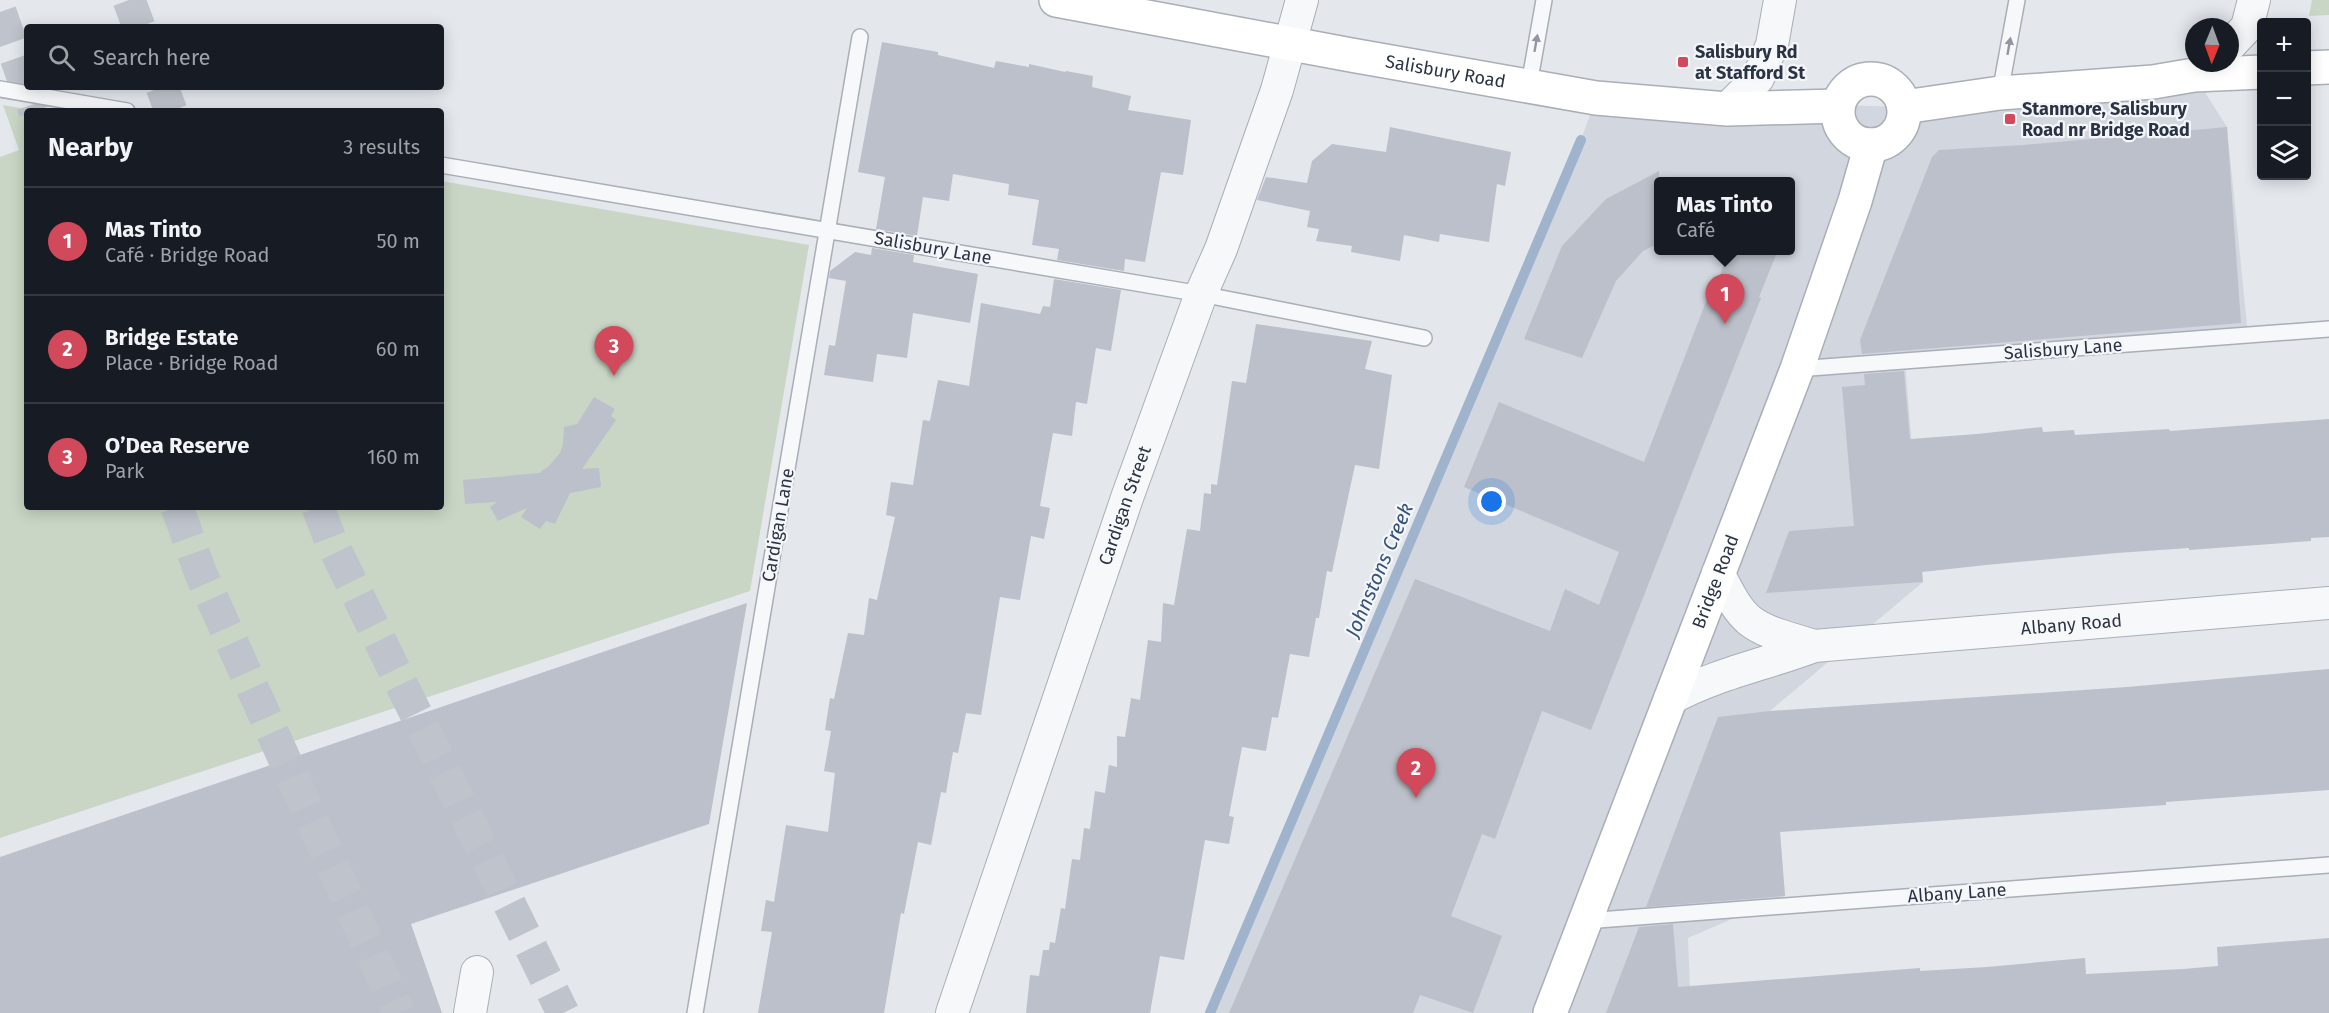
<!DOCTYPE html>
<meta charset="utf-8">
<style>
:root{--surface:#171b24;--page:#242831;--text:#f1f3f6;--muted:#9ea1a6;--line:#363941;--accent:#d1495b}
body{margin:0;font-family:"Fira Sans",sans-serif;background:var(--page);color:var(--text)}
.controls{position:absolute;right:18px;top:18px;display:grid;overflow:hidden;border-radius:6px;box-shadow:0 3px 15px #0003}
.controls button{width:54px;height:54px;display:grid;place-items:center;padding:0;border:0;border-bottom:2px solid var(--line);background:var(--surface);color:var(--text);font:30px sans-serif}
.compass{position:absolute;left:2185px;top:18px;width:54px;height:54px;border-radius:50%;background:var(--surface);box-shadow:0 3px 15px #0003;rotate:181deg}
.you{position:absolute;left:1492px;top:502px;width:21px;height:21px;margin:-15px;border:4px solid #fff;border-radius:50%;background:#1a73e8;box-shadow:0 0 0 9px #1a73e833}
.badge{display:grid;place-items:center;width:39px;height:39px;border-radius:50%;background:var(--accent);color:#fff;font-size:20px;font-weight:700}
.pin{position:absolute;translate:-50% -50px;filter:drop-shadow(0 2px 3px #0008)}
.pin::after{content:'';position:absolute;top:32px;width:21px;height:18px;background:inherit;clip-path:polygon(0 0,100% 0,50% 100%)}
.popup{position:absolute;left:1654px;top:177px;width:141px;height:78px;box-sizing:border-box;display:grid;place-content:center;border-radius:6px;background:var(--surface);filter:drop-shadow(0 2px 4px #0005);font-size:20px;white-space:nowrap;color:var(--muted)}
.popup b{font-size:22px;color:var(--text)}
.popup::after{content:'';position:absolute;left:50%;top:100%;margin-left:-12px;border:12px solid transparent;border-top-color:var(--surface)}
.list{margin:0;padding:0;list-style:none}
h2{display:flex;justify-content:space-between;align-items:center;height:78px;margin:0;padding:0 24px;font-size:26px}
h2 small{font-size:20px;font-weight:400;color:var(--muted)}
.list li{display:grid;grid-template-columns:39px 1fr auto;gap:18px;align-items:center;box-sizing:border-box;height:108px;padding:0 24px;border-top:2px solid var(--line)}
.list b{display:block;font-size:22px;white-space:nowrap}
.list p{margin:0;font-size:20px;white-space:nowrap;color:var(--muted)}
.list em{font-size:20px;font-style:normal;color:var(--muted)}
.icon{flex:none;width:33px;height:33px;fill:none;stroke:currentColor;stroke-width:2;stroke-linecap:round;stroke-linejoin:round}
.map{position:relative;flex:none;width:2329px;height:1013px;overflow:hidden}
.search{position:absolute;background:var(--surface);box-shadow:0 3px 15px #0003;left:24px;top:24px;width:420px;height:66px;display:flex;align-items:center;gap:15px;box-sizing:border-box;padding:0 21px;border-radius:6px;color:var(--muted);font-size:22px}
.panel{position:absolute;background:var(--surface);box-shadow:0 3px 15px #0003;left:24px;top:108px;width:420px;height:402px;border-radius:6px}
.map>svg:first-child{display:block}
.built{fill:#d2d6de;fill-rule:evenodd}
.green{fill:#c9d6c5}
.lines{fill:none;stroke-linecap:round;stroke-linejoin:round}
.stream{stroke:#9fb4cc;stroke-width:10}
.building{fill:#bbc0ca}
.highway-tunnel{stroke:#bfc3cb;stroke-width:33;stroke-dasharray:33 16;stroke-linecap:butt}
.lane-casing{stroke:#a9aeb7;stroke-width:18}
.street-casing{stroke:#a9aeb7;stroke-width:34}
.secondary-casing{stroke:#a9aeb7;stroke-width:36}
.lane{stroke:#f7f8fa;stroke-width:15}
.street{stroke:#f7f8fa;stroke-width:32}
.secondary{stroke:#fff;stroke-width:33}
.oneway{fill:#9196a0}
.poi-dot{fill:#d1495b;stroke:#f4f6f9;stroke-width:2}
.labels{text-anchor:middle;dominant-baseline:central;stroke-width:4.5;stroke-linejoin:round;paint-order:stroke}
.poi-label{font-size:18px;font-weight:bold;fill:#2b3445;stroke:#f4f6f9;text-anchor:start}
.street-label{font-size:18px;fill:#2b3445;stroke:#f4f6f9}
.water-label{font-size:20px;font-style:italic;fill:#34527a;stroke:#f4f6f9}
</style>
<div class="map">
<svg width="2329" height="1013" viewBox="0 0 2329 1013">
<rect width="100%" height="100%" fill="#e4e7ec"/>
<!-- built -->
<path class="built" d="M2194 75 2227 127 2248 335 1905 361 1923 582 1770 711 1785 896 1688 938 1691 1013H1210L1581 140 1596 98 1904 107ZM1659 182H1791V250H1659Z"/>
<!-- green -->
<g class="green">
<path d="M2312 0H2329V15L2309 16Z"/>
<path d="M3 105 37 111H27V507H441V181L809 245 750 591 0 838V157L19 150Z"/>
</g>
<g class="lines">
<!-- stream -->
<path class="stream" d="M1210 1013 1581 140"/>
</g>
<!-- building -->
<g class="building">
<path d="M882 42 938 52V55L994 68 996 61 1029 67V64L1065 72 1066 71 1093 76 1092 87 1131 96 1128 110 1191 120 1183 175 1161 172 1145 262 1125 259 1124 271 1057 260 1059 249 1032 245 1039 200 1008 195 1009 184 953 174 949 201 923 197 917 236 876 229 885 177 858 172Z"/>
<path d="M1390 127 1511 152 1505 186 1497 184 1489 242 1440 234 1439 242 1404 235 1400 261 1351 252 1352 246 1316 241 1319 229 1307 227 1310 211 1257 200 1266 177 1307 183 1312 161 1332 144 1386 152Z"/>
<path d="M2227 127 2241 323 1862 354 1860 340 1932 157 1939 150 2023 145Z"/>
<path d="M1659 171V243L1643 251 1616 281 1582 358 1524 339 1562 246 1606 199Z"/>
<path d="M872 248 914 255 913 262 978 274 970 323 913 313 907 358 877 354 873 382 824 375 829 345 835 346 846 281 829 278 830 271 855 252 871 255Z"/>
<path d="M1728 250H1778L1759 297 1761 298 1591 730 1542 711 1495 839 1482 834 1451 916 1502 936 1473 1013 1420 995 1413 1013H1229L1415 579 1550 631 1565 589 1599 605 1619 552 1464 487 1499 402 1644 462 1714 281 1718 282Z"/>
<path d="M1054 279 1121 290 1111 351 1096 348 1087 404 1076 402 1072 436 1053 433 1040 506 1050 508 1044 539 1031 536 1020 600 1000 597 981 715 966 713 958 753 953 752 946 793 941 792 931 845 918 842 904 914 901 913 884 1013H758L772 932 761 931 766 900 774 902 786 825 828 832 835 773 824 771 831 731 825 730 830 698 834 699 848 633 864 635 869 598 877 600 895 517 886 515 891 482 913 485 923 420 930 421 938 380 969 386 981 303 1040 314 1043 306 1050 307Z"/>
<path d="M1256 324 1372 341 1365 369 1392 375 1379 469 1355 465 1332 572 1327 571 1319 618H1316L1309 657 1290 654 1278 718 1272 717 1266 751 1242 747 1229 816 1234 817 1229 844 1205 840 1184 960 1160 956 1150 1013H1026L1030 975 1039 976 1043 950H1049L1050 942 1055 943 1061 908 1065 909 1072 859 1080 860 1084 828 1090 829 1095 791 1105 793 1109 765 1117 767V736L1125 737 1131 698 1140 700 1148 640 1161 642 1163 603 1174 605 1187 529 1200 531 1204 493 1211 494V484L1217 485 1232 381 1246 383Z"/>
<path d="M1904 371 1910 439 1977 434 2042 427 2043 432 2074 430 2075 435 2169 429 2170 431 2329 419V537L2311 538V541L2189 550V548L2117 553 1986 565 1922 572 1923 582 1766 593 1789 531 1854 526 1842 387 1865 385 1864 374Z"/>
<path d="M594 397 615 409 611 416 616 420 582 469 599 468 601 487 570 493 555 524 546 521 540 529 521 517 527 508 498 521 490 507 497 502 465 504 463 480 539 473 549 466 560 453 563 444 564 427 577 424Z"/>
<path d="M747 603 709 824 411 924 442 1013H0V857Z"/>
<path d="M2329 669V790L2166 802V805L1780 832 1785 896 1646 907 1718 717 1770 711 2127 687Z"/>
<path d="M1673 924 1678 987 1920 968V971L1987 967 2085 958 2086 974 2183 969 2218 966 2217 947 2329 938V1013H1606L1639 927Z"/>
</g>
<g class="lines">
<!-- highway-tunnel -->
<g class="highway-tunnel">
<path d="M129 0 139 27"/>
<path d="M0 12 35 111"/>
<path d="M162 87 171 111"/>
<path d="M177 507 201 574 399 1013"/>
<path d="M318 507 330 539 563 1013"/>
</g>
<defs>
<g id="lane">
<path d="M1529 85 1544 0"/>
<path d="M0 89 127 111"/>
<path d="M2000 93 2017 0"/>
<path d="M441 165 1201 294 1424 338"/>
<path d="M1797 369 2329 329"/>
<path d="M1585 921 2329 865"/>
<path d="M695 1013 860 37"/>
</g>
<g id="street">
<path d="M2230 45 2247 27 2254 0"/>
<path d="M1727 109 1758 78 1772 45 1780 0"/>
<path d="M1718 573C1727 589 1735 608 1749 620 1766 634 1794 639 1814 646"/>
<path id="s1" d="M1670 699C1718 673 1764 665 1814 646L2329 603"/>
<path d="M470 1013 477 972"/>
<path id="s2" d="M952 1013 1128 495 1201 294 1221 249 1277 90 1302 0"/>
</g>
<g id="secondary">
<path id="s3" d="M1056 0 1351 55 1596 98 1727 109 1838 106"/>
<path d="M2306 68 2329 67"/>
<circle cx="1871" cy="112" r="33"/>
<path d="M1904 107 2000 93 2153 82 2194 75 2262 72"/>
<path id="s4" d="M1550 1013 1797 369 1855 201 1871 145"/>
</g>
</defs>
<!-- lane casing -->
<use href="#lane" class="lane-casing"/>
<!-- street casing -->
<use href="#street" class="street-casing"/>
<!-- secondary casing -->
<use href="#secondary" class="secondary-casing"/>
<!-- lane -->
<use href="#lane" class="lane"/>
<!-- street -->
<use href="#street" class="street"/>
<!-- secondary -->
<use href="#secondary" class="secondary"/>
</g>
<!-- one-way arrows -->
<defs><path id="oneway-solid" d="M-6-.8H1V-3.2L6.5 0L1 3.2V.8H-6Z" transform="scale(1.5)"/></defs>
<g class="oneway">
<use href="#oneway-solid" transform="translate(1536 43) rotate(-80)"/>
<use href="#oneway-solid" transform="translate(2009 46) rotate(-80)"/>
</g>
<!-- markers -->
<g class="poi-dot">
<rect x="1677" y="56" width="12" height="12" rx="3"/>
<rect x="2004" y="113" width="12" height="12" rx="3"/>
</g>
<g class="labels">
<!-- poi labels -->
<g class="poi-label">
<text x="1695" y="52">Salisbury Rd<tspan x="1695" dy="21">at Stafford St</tspan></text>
<text x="2022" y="109">Stanmore, Salisbury<tspan x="2022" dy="21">Road nr Bridge Road</tspan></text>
</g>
<!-- street labels -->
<g class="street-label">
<text stroke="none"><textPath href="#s3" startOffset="396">Salisbury Road</textPath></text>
<text transform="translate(933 248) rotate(10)">Salisbury Lane</text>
<text transform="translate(2063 349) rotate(-4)">Salisbury Lane</text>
<text stroke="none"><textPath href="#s2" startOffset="536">Cardigan Street</textPath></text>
<text transform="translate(778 525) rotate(-80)">Cardigan Lane</text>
<text stroke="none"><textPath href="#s4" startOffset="462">Bridge Road</textPath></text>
<text stroke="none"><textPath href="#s1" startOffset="412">Albany Road</textPath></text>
<text transform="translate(1957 893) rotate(-4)">Albany Lane</text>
</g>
<!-- water labels -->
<g class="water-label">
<text transform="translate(1379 570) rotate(-67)">Johnstons Creek</text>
</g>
</g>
</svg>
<div class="controls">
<button>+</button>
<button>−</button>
<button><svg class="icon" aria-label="layers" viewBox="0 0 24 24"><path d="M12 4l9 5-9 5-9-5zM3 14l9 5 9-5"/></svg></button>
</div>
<svg class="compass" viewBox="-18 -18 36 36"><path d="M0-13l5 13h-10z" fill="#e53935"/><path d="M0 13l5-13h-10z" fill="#9ea1a6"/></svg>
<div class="you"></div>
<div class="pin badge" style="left:1725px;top:324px">1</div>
<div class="popup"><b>Mas Tinto</b>Café</div>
<div class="pin badge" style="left:1416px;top:798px">2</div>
<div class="pin badge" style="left:614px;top:376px">3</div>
<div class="search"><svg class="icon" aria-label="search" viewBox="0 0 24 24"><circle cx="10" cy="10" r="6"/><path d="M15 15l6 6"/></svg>Search here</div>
<section class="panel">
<h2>Nearby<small>3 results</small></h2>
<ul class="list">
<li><span class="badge">1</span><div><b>Mas Tinto</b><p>Café · Bridge Road</p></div><em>50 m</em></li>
<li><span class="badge">2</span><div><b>Bridge Estate</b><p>Place · Bridge Road</p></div><em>60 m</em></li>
<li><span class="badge">3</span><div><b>O’Dea Reserve</b><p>Park</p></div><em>160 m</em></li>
</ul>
</section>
</div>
